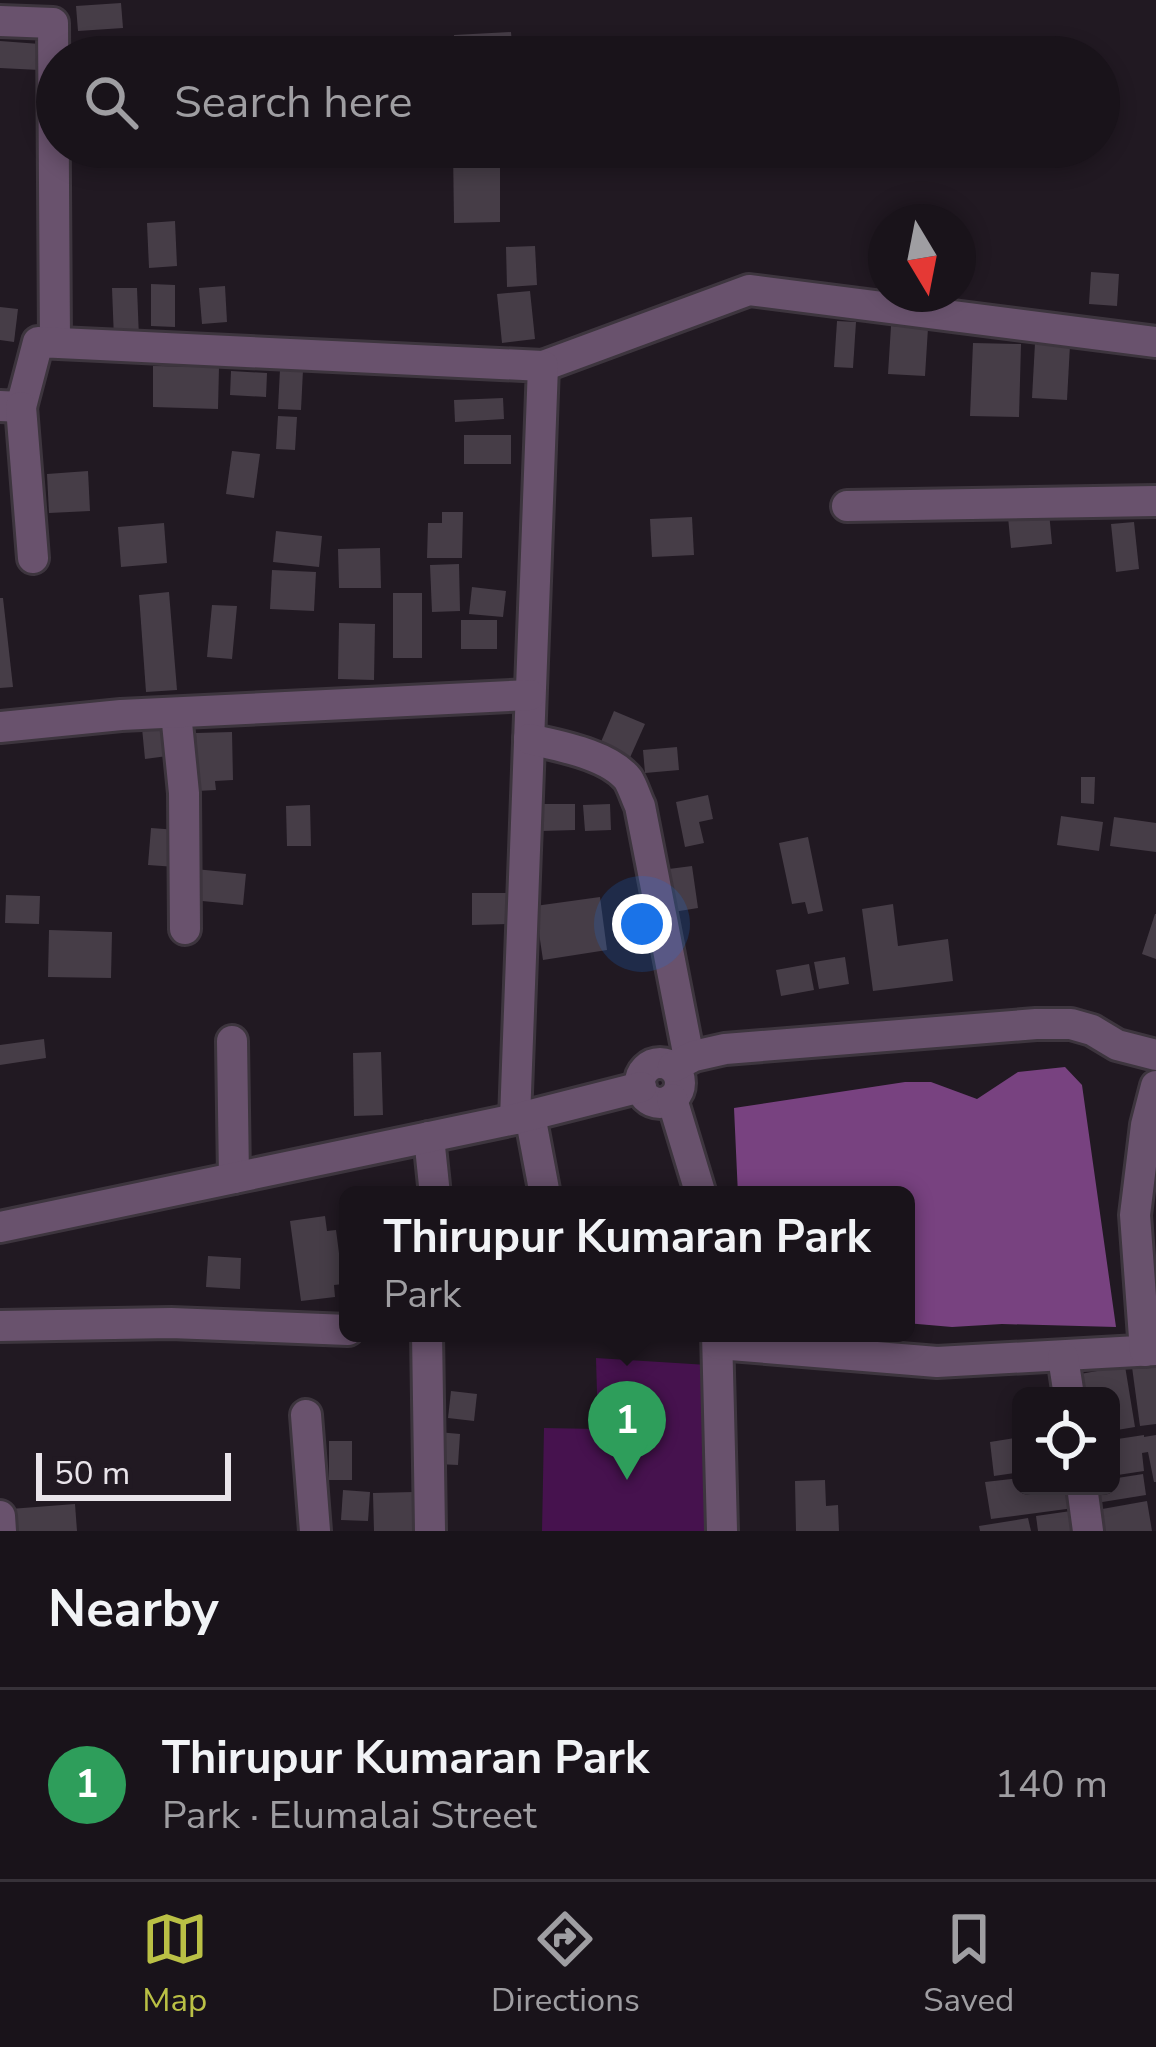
<!DOCTYPE html>
<meta charset="utf-8">
<style>
:root{--surface:#19131a;--page:#221c23;--text:#f1f3f6;--muted:#9f9ea2;--line:#373239;--accent:#bac045}
body{margin:0;font-family:"Nunito Sans",sans-serif;background:var(--page);color:var(--text)}
.controls{position:absolute;right:36px;bottom:36px;display:grid;overflow:hidden;border-radius:18px;box-shadow:0 6px 18px #0003}
.controls button{width:108px;height:108px;display:grid;place-items:center;padding:0;border:0;border-bottom:3px solid var(--line);background:var(--surface);color:var(--text);font:60px sans-serif}
.compass{position:absolute;left:868px;top:204px;width:108px;height:108px;border-radius:50%;background:var(--surface);box-shadow:0 6px 18px #0003;rotate:170deg}
.scale{position:absolute;left:36px;bottom:30px;width:195px;box-sizing:border-box;padding-left:12px;border:6px solid #e9e4ea;border-top:0;font-size:33px;line-height:42px;white-space:nowrap;color:#e9e4ea;-webkit-text-stroke:9px #211922;paint-order:stroke}
.you{position:absolute;left:642px;top:924px;width:42px;height:42px;margin:-30px;border:9px solid #fff;border-radius:50%;background:#1a73e8;box-shadow:0 0 0 18px #1a73e833}
.badge{display:grid;place-items:center;width:78px;height:78px;border-radius:50%;background:var(--accent);color:#fff;font-size:39px;font-weight:700}
.pin{position:absolute;translate:-50% -99px;filter:drop-shadow(0 3px 6px #0008)}
.pin::after{content:'';position:absolute;top:63px;width:42px;height:36px;background:inherit;clip-path:polygon(0 0,100% 0,50% 100%)}
.popup{position:absolute;left:339px;top:1186px;width:576px;height:156px;box-sizing:border-box;display:grid;place-content:center;border-radius:18px;background:var(--surface);filter:drop-shadow(0 3px 9px #0005);font-size:39px;white-space:nowrap;color:var(--muted)}
.popup b{font-size:45px;color:var(--text)}
.popup::after{content:'';position:absolute;left:50%;top:100%;margin-left:-24px;border:24px solid transparent;border-top-color:var(--surface)}
.list{margin:0;padding:0;list-style:none}
h2{display:flex;justify-content:space-between;align-items:center;height:156px;margin:0;padding:0 48px;font-size:51px}
h2 small{font-size:39px;font-weight:400;color:var(--muted)}
.list li{display:grid;grid-template-columns:78px 1fr auto;gap:36px;align-items:center;box-sizing:border-box;height:192px;padding:0 48px;border-top:3px solid var(--line)}
.list b{display:block;font-size:45px;white-space:nowrap}
.list p{margin:0;font-size:39px;white-space:nowrap;color:var(--muted)}
.list em{font-size:39px;font-style:normal;color:var(--muted)}
.icon{flex:none;width:66px;height:66px;fill:none;stroke:currentColor;stroke-width:2;stroke-linecap:round;stroke-linejoin:round}
.map{position:relative;flex:none;width:1156px;height:1531px;overflow:hidden}
.search{position:absolute;background:var(--surface);box-shadow:0 6px 18px #0003;left:36px;right:36px;top:36px;height:132px;display:flex;align-items:center;gap:30px;box-sizing:border-box;padding:0 42px;border-radius:66px;color:var(--muted);font-size:45px}
.sheet{height:348px;background:var(--surface)}
nav{display:flex;justify-content:space-around;align-items:center;box-sizing:border-box;height:168px;border-top:3px solid var(--line);background:var(--surface);font-size:33px;color:var(--muted)}
nav a{display:grid;justify-items:center;gap:6px}
nav .on{color:var(--accent)}
.map>svg:first-child{display:block}
.green{fill:#46124e}
.water{fill:#784280}
.building{fill:#463d47}
.lines{fill:none;stroke-linecap:round;stroke-linejoin:round}
.minor-casing{stroke:#3d353e;stroke-width:36}
.minor{stroke:#69526d;stroke-width:30}
</style>
<div class="map">
<svg width="1156" height="1531" viewBox="0 0 1156 1531">
<rect width="100%" height="100%" fill="#211922"/>
<!-- green -->
<path class="green" d="M596 1358 708 1365 711 1531H542L544 1428 598 1429Z"/>
<!-- water -->
<path class="water" d="M1065 1067 1082 1085 1116 1327 1002 1324 952 1327 906 1323V1195H738L734 1108 905 1082H931L977 1099 1018 1072Z"/>
<!-- building -->
<g class="building">
<path d="M121 3 123 28 78 31 76 6Z"/>
<path d="M511 32 513 57H455L454 35Z"/>
<path d="M0 41 40 44 39 70 0 68Z"/>
<path d="M453 147H500V222L454 223Z"/>
<path d="M175 221 177 266 149 268 147 223Z"/>
<path d="M535 246 537 285 507 287 506 247Z"/>
<path d="M1091 272 1119 274 1117 306 1089 304Z"/>
<path d="M151 284 175 285V327L151 326Z"/>
<path d="M225 286 227 322 202 324 199 288Z"/>
<path d="M112 288H137L139 338 114 339Z"/>
<path d="M530 291 535 339 502 343 497 294Z"/>
<path d="M0 307 18 309 14 342 0 340Z"/>
<path d="M837 321 856 322 853 368 834 367Z"/>
<path d="M891 326 928 328 925 376 888 374Z"/>
<path d="M973 343 1021 344 1019 417 970 416Z"/>
<path d="M1035 343 1070 345 1067 400 1032 398Z"/>
<path d="M153 366 219 367 218 409 153 407Z"/>
<path d="M280 369 303 370 301 410 278 409Z"/>
<path d="M231 371 267 373 266 397 230 395Z"/>
<path d="M503 398 504 419 455 422 454 400Z"/>
<path d="M278 416 297 417 295 450 276 449Z"/>
<rect x="464" y="435" width="47" height="29"/>
<path d="M232 451 260 454 254 498 226 494Z"/>
<path d="M88 471 90 511 49 513 47 474Z"/>
<path d="M442 512H463L462 558H427L428 523H442Z"/>
<path d="M1049 512 1052 544 1011 548 1008 517Z"/>
<path d="M692 517 694 555 652 557 650 519Z"/>
<path d="M1134 522 1139 569 1116 572 1111 524Z"/>
<path d="M164 523 167 563 121 567 118 527Z"/>
<path d="M276 531 322 536 319 567 273 562Z"/>
<path d="M380 548 381 588H339L338 549Z"/>
<path d="M459 564 460 611 432 612 430 565Z"/>
<path d="M272 570 316 572 314 611 270 609Z"/>
<path d="M472 587 506 591 503 617 469 614Z"/>
<path d="M169 592 177 690 146 692 139 595Z"/>
<rect x="393" y="593" width="29" height="65"/>
<path d="M0 598H3L13 687 0 688Z"/>
<path d="M212 605 237 606 232 659 207 657Z"/>
<rect x="461" y="620" width="36" height="29"/>
<path d="M339 623 375 624 374 680 338 679Z"/>
<path d="M614 711 645 724 628 762 598 749Z"/>
<path d="M172 725 175 755 145 759 142 728Z"/>
<path d="M232 732 233 780 215 781 216 790 197 791 196 733Z"/>
<path d="M677 747 679 770 645 773 643 750Z"/>
<path d="M1081 777H1095L1094 804 1081 803Z"/>
<path d="M708 795 713 819 699 822 704 843 685 847 676 802Z"/>
<path d="M541 804H575V830L542 831Z"/>
<path d="M610 804 611 830 585 831 583 805Z"/>
<path d="M310 805 311 846H287L286 806Z"/>
<path d="M1061 816 1103 822 1099 851 1057 845Z"/>
<path d="M1114 817 1156 823V852L1110 846Z"/>
<path d="M151 828 178 830 176 867 148 865Z"/>
<path d="M808 837 823 911 808 914 805 902 792 904 779 843Z"/>
<path d="M692 866 698 908 667 913 661 870Z"/>
<path d="M195 869 246 874 243 905 192 900Z"/>
<path d="M472 893H508V924L472 925Z"/>
<path d="M6 895 40 896 39 924 5 923Z"/>
<path d="M600 897 607 950 543 960 535 906Z"/>
<path d="M893 904 898 946 948 939 953 981 873 991 862 909Z"/>
<path d="M1155 914H1156V959L1142 954Z"/>
<path d="M49 930 112 932 111 978 48 977Z"/>
<path d="M845 957 849 984 819 989 814 962Z"/>
<path d="M809 964 814 990 781 996 776 970Z"/>
<path d="M44 1039 46 1058 0 1065V1045Z"/>
<path d="M381 1052 383 1115 354 1116 353 1053Z"/>
<path d="M325 1216 327 1231 336 1230 343 1284 334 1285 335 1297 301 1301 290 1221Z"/>
<path d="M208 1256 241 1258 240 1289 206 1287Z"/>
<path d="M1156 1363V1424L1140 1426 1132 1367Z"/>
<path d="M1125 1366 1135 1427 1111 1431V1396H1073L1069 1376Z"/>
<path d="M451 1391 477 1394 474 1421 448 1418Z"/>
<path d="M438 1432 460 1434 458 1465 437 1464Z"/>
<path d="M1144 1435V1437L1156 1435V1482H1154L1148 1452 1142 1453 1144 1471 1111 1476V1440Z"/>
<path d="M1021 1437V1472L994 1476 990 1442Z"/>
<rect x="329" y="1441" width="23" height="39"/>
<path d="M1143 1474 1146 1495 1090 1504 1087 1486H1111V1479Z"/>
<path d="M1021 1478V1486H1071L1074 1508 991 1519 985 1482Z"/>
<path d="M825 1480 826 1506 838 1505 839 1531H796L795 1481Z"/>
<path d="M343 1490 370 1492 368 1521 341 1520Z"/>
<path d="M413 1492V1531H374L373 1493Z"/>
<path d="M1147 1501 1152 1531H1094L1091 1511Z"/>
<path d="M75 1504 77 1531H12L10 1509Z"/>
<path d="M1078 1510 1081 1531H1038L1036 1516Z"/>
<path d="M1028 1518 1031 1531H980L979 1526Z"/>
</g>
<g class="lines">
<defs>
<g id="minor">
<path d="M0 21 53 23 55 342"/>
<path d="M543 366 749 290 1156 342"/>
<path d="M0 406 21 407 38 342 543 366 515 1119"/>
<path d="M21 407 33 558"/>
<path d="M847 506 1156 501"/>
<path d="M176 713 184 793 185 929"/>
<path d="M0 727 121 715 530 695"/>
<path d="M529 739C558 746 608 754 628 779 633 787 636 798 640 806L689 1058"/>
<path d="M232 1041 234 1178"/>
<circle cx="660" cy="1083" r="20"/>
<path d="M673 1067 694 1056 725 1049 1036 1024H1071L1092 1030 1117 1045 1156 1055"/>
<path d="M672 1099 701 1195"/>
<path d="M530 1115 545 1195"/>
<path d="M429 1137 435 1195"/>
<path d="M0 1227 515 1119 641 1087"/>
<path d="M0 1326 171 1323 348 1330"/>
<path d="M427 1333 430 1531"/>
<path d="M717 1333 722 1531"/>
<path d="M718 1344 937 1362 1156 1350"/>
<path d="M1145 1351 1135 1215 1146 1125 1156 1086"/>
<path d="M1063 1357 1069 1396"/>
<path d="M306 1415 315 1531"/>
<path d="M1082 1486 1088 1531"/>
<path d="M0 1516 1 1531"/>
</g>
</defs>
<!-- minor casing -->
<use href="#minor" class="minor-casing"/>
<!-- minor -->
<use href="#minor" class="minor"/>
</g>
</svg>
<div class="controls">
<button><svg class="icon" aria-label="locate" viewBox="0 0 24 24"><circle cx="12" cy="12" r="6"/><path d="M12 2v4M12 18v4M2 12h4M18 12h4"/></svg></button>
</div>
<svg class="compass" viewBox="-18 -18 36 36"><path d="M0-13l5 13h-10z" fill="#e53935"/><path d="M0 13l5-13h-10z" fill="#9f9ea2"/></svg>
<div class="scale">50 m</div>
<div class="you"></div>
<div class="pin badge" style="left:627px;top:1480px;background:#2e9e5b">1</div>
<div class="popup"><b>Thirupur Kumaran Park</b>Park</div>
<div class="search"><svg class="icon" aria-label="search" viewBox="0 0 24 24"><circle cx="10" cy="10" r="6"/><path d="M15 15l6 6"/></svg>Search here</div>
</div>
<section class="sheet">
<h2>Nearby<small></small></h2>
<ul class="list">
<li><span class="badge" style="background:#2e9e5b">1</span><div><b>Thirupur Kumaran Park</b><p>Park · Elumalai Street</p></div><em>140 m</em></li>
</ul>
</section>
<nav>
<a class="on"><svg class="icon" aria-label="map" viewBox="0 0 24 24"><path d="M3 6l6-2 6 2 6-2v14l-6 2-6-2-6 2zM9 4v14M15 6v14"/></svg>Map</a>
<a><svg class="icon" aria-label="directions" viewBox="0 0 24 24"><path d="M12 3l9 9-9 9-9-9zM9 14v-3h6M13 9l2 2-2 2"/></svg>Directions</a>
<a><svg class="icon" aria-label="saved" viewBox="0 0 24 24"><path d="M7 4h10v16l-5-4-5 4z"/></svg>Saved</a>
</nav>
